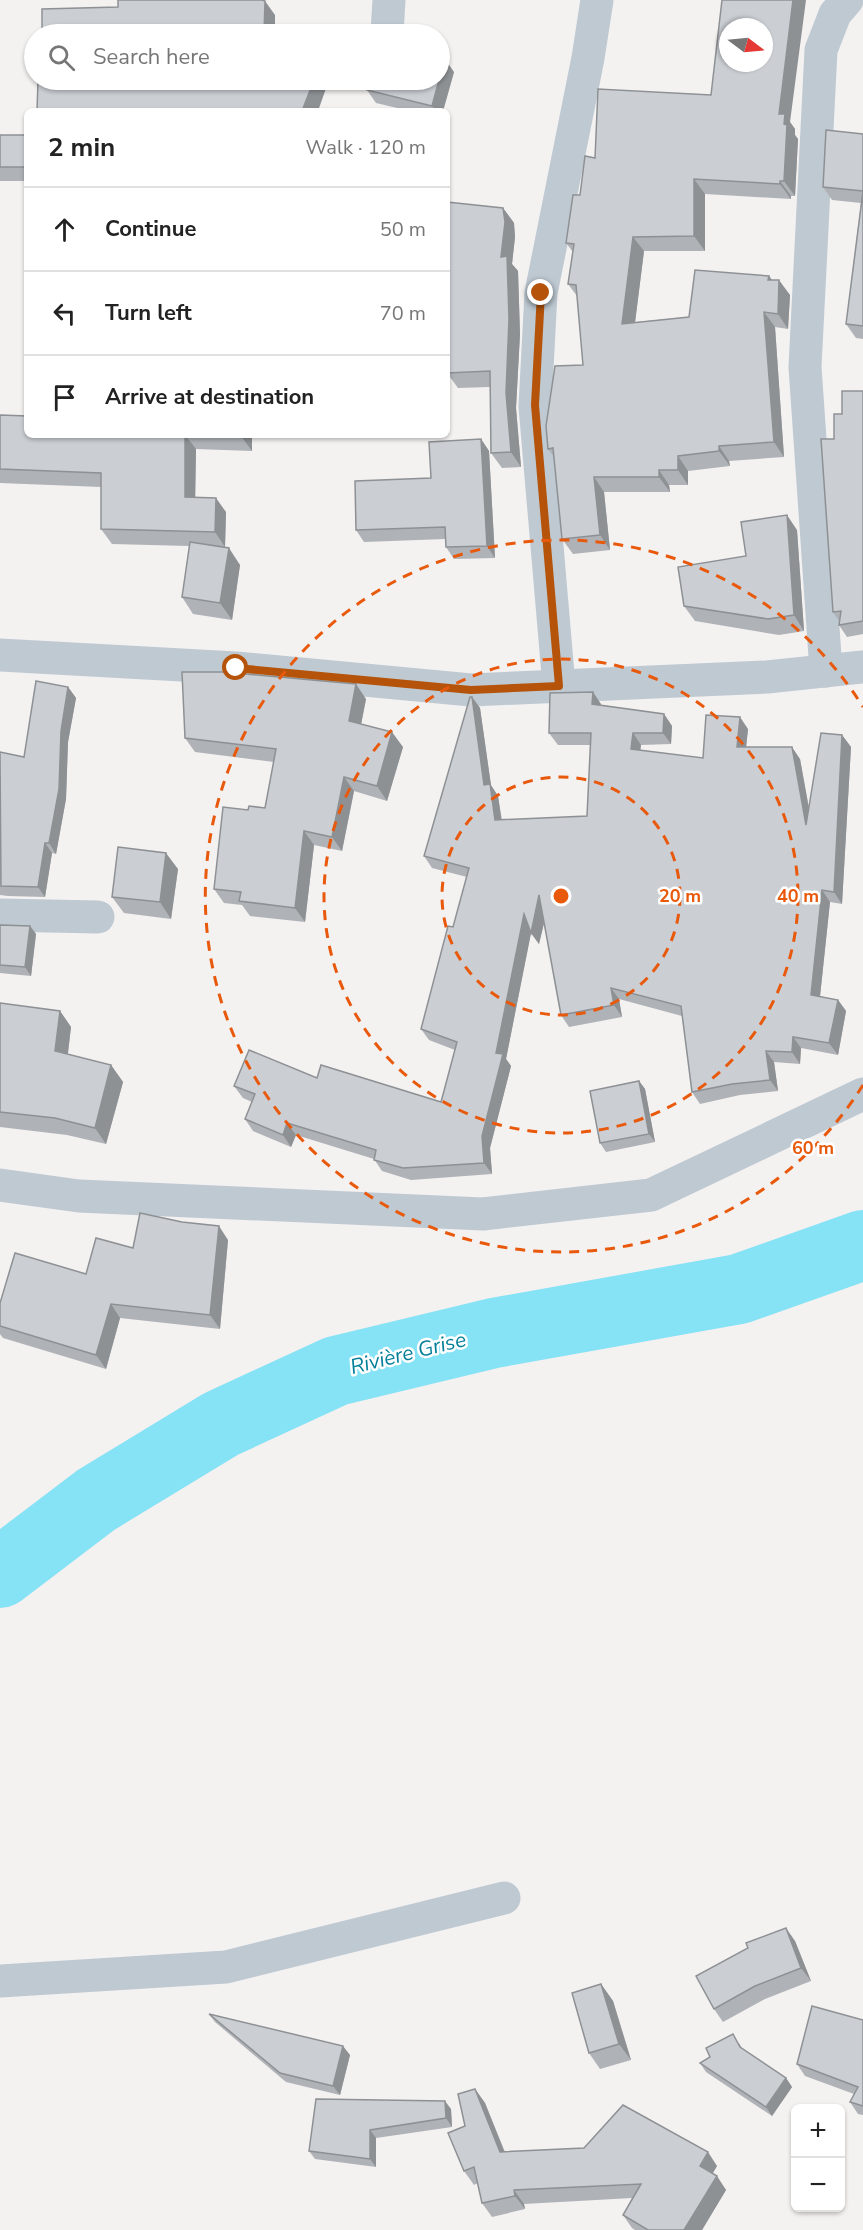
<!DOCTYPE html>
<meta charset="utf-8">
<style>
:root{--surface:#fff;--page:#f6f6f6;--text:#222;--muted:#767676;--line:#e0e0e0}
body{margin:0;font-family:"Nunito Sans",sans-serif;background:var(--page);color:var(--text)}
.controls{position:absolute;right:18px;bottom:18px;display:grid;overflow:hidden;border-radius:9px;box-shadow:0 2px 4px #0004}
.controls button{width:54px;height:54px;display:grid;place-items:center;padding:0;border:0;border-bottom:2px solid var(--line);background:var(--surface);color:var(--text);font:30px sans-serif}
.compass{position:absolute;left:719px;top:18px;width:54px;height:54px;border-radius:50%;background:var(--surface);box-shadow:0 2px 4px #0004;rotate:106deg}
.stop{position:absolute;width:18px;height:18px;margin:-14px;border:4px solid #b45309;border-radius:50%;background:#fff}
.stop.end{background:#b45309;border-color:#fff;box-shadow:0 2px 6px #0008}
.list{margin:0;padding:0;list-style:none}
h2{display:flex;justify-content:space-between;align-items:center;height:78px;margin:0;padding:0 24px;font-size:26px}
h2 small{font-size:20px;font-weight:400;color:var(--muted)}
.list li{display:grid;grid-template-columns:39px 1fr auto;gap:18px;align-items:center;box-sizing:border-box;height:84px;padding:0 24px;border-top:2px solid var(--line)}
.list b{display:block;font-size:22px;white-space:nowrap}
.list em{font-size:20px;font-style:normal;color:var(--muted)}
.icon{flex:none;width:33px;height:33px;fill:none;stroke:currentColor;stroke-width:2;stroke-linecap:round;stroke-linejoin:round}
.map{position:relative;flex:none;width:863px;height:2230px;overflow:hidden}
.search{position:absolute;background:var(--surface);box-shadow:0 2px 4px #0004;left:24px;top:24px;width:426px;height:66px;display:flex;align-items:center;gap:15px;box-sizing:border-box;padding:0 21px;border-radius:33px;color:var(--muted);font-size:22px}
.panel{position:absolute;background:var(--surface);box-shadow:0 2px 4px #0004;left:24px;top:108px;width:426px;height:330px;border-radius:9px}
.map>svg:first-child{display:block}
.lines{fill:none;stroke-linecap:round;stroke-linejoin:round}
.river{stroke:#86e2f5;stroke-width:70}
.minor{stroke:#bec9d2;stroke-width:33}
.wall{fill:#afb2b6}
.shaded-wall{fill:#8e9194}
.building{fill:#cbcfd4;stroke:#8e9194;stroke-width:1.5;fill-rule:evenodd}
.route{stroke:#b45309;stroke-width:8}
.ring{fill:none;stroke:#e8590c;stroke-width:3;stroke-dasharray:10 8}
.labels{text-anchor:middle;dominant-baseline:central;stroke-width:5;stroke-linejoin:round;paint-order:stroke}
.water-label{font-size:21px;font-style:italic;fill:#037f99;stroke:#fff}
.centre{fill:#e8590c;stroke:#fff;stroke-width:3}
.ring-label{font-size:18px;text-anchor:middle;font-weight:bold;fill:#e8590c;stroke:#fff;stroke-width:5;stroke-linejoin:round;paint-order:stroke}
</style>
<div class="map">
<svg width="863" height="2230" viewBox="0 0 863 2230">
<rect width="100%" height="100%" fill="#f4f1f1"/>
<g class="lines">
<!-- river -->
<path class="river" d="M0 1573 96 1500 221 1424 336 1371 494 1333 739 1289 863 1245"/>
<!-- minor -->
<g class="minor">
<path d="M387 33 389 0"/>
<path d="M0 655 236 668 471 690 767 677 863 667"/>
<path d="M826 671 805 367 821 50 835 14 847 0"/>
<path d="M559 686 535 406 541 293 588 58 597 0"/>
<path d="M0 915 98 917"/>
<path d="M0 1185 79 1196 483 1214 651 1195 863 1094"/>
<path d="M0 1981 226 1967 504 1898"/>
</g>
</g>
<!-- wall -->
<g class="wall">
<path d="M454 72 443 111H410L376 103 367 90Z"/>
<path d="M790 122 795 129V135L798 139 795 196H791V199L705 194V251H644L635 322 689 317 769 276 772 280 790 295 788 329 775 327 784 457 729 461 730 466 688 471V485H669L670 492H604L610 550 573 554 562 539 554 457 548 449 583 365 577 296 568 284 573 252 566 243 580 195Z"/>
<path d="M863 134V339L856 338 846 324 861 203 832 200 823 187Z"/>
<rect x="0" y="135" width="27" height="46"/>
<path d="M503 208 514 223 515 237 512 264 518 271 520 334 516 408 521 467 502 468 491 453 490 387 458 388 447 373Z"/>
<path d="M863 391V634L847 637 839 625V621L833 612 834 439 842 414Z"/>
<path d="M0 415 27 435H252V451L196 449 195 497 226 512 225 547 240 565 232 620 193 614 182 597 189 546 112 544 101 529V487L0 483Z"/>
<path d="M481 439 489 451 495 558 454 559 446 547 445 539 364 542 356 530 431 478Z"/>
<path d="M797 530 804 631 779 635 695 621 684 606 746 556Z"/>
<path d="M68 687 76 698 68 742 66 799 56 854 52 853 45 897 8 896 0 895V752L24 757Z"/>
<path d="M593 692 601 705 664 714 672 726 671 744 641 745 640 750 703 758 748 729 746 747 800 759 809 808 842 735 851 747 842 904 830 902 820 996 838 1000 846 1011 838 1055 801 1048 800 1064 774 1062 778 1091 740 1095 700 1104 692 1092 682 1016 619 999 622 1017 569 1027 561 1015 544 922 539 944 531 933 506 1059 511 1066 490 1148 492 1174 411 1180 382 1171 374 1159 296 1135 291 1147 253 1131 245 1119 252 1102 243 1098 234 1086 317 1078 441 1102 455 1050 429 1040 421 1029 453 927 467 877 432 868 424 856 472 697 480 708 491 786 498 796 502 820 587 816 591 745H558L549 733Z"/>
<path d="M366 699 361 724 403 747 387 801 354 791 342 851 314 845 305 922 250 916 242 905 224 903 214 889 248 810 265 808 274 762 195 752 185 738Z"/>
<path d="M178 869 171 919 124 913 112 897Z"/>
<path d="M0 925 30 926 36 934 31 976 0 973Z"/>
<path d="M0 1003 60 1011 71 1027 68 1054 111 1065 123 1082 106 1144 67 1135 0 1127Z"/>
<path d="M639 1081 645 1089 655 1142 606 1152 600 1143Z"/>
<path d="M228 1240 220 1329 120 1318 106 1369 3 1338 0 1334V1303L86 1274 133 1248Z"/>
<path d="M795 1941 811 1981 765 1999 723 2022 714 2009Z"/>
<path d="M601 1984 613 2001 631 2060 600 2069 589 2053Z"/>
<path d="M209 2014 350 2055 340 2095 286 2082 215 2022Z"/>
<path d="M863 2020V2115L858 2114 850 2102 854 2094 805 2076 797 2064Z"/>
<path d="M739 2043 742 2048 786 2078 792 2087 772 2116 706 2072 700 2063Z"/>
<path d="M475 2089 485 2103 505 2152 717 2166 713 2173 726 2190 702 2230H635L632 2228 623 2215 632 2198 524 2204 525 2209 492 2217 482 2203 478 2183 474 2185 464 2171 465 2126Z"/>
<path d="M316 2099 451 2109 452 2127 376 2138V2167L315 2159 309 2151Z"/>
</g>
<!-- shaded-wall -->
<g class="shaded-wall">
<path d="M793 0H806L790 122 795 129V135L798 139 795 196 784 181V124L779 114Z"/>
<path d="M265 1 275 15V34H264Z"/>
<path d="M445 59 454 72 443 111H436L432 106Z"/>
<path d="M314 80H329L318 111H302Z"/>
<path d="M694 179 705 194V251L694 236Z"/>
<path d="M780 181 791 196V199L780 184Z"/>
<path d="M503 208 514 223 515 237 512 264 518 271 520 334 516 408 521 467 511 452 506 393 501 257Z"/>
<path d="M633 237 644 251 633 339 622 324Z"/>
<path d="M769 276 779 290V280L790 295 788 329 778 314 768 280Z"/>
<path d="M764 312 775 327 784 457 774 442Z"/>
<path d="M185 435 196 449 195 512 185 497Z"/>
<path d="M241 435H252V451L241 436Z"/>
<path d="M481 439 489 451 495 558 487 546Z"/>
<path d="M719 446 729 461 730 466 719 451Z"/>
<path d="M678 456 688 471V485L678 470Z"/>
<path d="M659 470 669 485 670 492 659 477Z"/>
<path d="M594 477 604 492 610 550 600 535Z"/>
<path d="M216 498 226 512 225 547 215 532Z"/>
<path d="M787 515 797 530 804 631 794 615Z"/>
<path d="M229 548 240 565 232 620 220 603Z"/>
<path d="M356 684 366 699 359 735 349 721Z"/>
<path d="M68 687 76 698 68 742 66 799 56 854 49 843 61 731Z"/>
<path d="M593 692 601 704 600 715 592 704Z"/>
<path d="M472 697 480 708 491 785 498 796 503 832 495 820 484 785Z"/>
<path d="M664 714 672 726 671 744 663 733Z"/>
<path d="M740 717 748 729 745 758 737 747Z"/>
<path d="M392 732 403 747 387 801 377 786Z"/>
<path d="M633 733 641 745 639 761 631 749Z"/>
<path d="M842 735 851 747 842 904 834 892Z"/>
<path d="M792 747 800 759 814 837 806 825Z"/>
<path d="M344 777 354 791 342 851 332 837Z"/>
<path d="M304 831 314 845 305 922 295 908Z"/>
<path d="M45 843 52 853 45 897 38 887Z"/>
<path d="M166 853 178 869 171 919 160 902Z"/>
<path d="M822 890 830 902 819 1006 811 995Z"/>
<path d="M539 895 548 907 539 944 531 933 506 1059 511 1066 490 1148 492 1174 484 1163 482 1136 496 1053 524 914Z"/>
<path d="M30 926 36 934 31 976 25 967Z"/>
<path d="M611 988 619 999 622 1017 614 1005Z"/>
<path d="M838 1000 846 1011 838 1055 829 1043Z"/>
<path d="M60 1011 71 1027 66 1068 55 1051Z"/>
<path d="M793 1037 801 1048 800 1064 792 1052Z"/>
<path d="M766 1051 774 1062 778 1091 770 1080Z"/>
<path d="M111 1065 123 1082 106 1144 95 1128Z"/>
<path d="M639 1081 645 1089 655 1142 649 1134Z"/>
<path d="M287 1123 296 1135 291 1147 283 1135Z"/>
<path d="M219 1226 228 1240 220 1329 210 1315Z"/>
<path d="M111 1304 120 1318 106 1369 96 1355Z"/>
<path d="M786 1928 795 1941 811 1981 801 1968Z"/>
<path d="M601 1984 613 2001 631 2060 619 2044Z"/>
<path d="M343 2046 350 2055 340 2095 333 2086Z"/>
<path d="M786 2078 792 2087 772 2116 766 2107Z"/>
<path d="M475 2089 485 2103 510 2166 500 2152Z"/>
<path d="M445 2101 451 2109 452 2127 446 2118Z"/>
<path d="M370 2130 376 2138V2167L370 2159Z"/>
<path d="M708 2152 717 2166 709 2179 700 2166Z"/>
<path d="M717 2176 726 2190 702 2230H684Z"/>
<path d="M514 2190 524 2204 525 2209 515 2196Z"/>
</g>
<!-- building -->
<g class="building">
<path d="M118 0H262L265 1 264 34H42V9L118 7Z"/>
<path d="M722 0H793L779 114H785L784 124 787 125 784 181H780V184L694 179V236L633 237 622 324 689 317 695 270 769 276 768 280H779L778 314 764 312 774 442 719 446V451L678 456V470H659V477H594L600 535 562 539 553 448 548 449 546 426 555 366 583 365 576 285 568 284 574 244 566 243 573 195H580L585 156 595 158 598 89 711 95ZM728 27H764V63H728Z"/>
<path d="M440 58 445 59 440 79Z"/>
<path d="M38 80H314L302 111H37Z"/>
<path d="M370 80H439L432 106 367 90Z"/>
<path d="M826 130 863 134V326L846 324 863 191 823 187Z"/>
<rect x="0" y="135" width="27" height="32"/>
<path d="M447 202 503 208 505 222 501 257 507 256 509 319 506 393 511 452 491 453 490 371 447 373Z"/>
<path d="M842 391H863V621L839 625 841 611 833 612 821 439H834V414H842Z"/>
<path d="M0 415 27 416V435H185V497L216 498 215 532 101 529V473L0 469Z"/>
<path d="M211 435H241V436Z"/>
<path d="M481 439 487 546 446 547 445 527 356 530 355 481 431 478 429 442Z"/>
<path d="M787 515 794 615 768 619 684 606 678 567 746 556 741 522Z"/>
<path d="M190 542 229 548 220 603 182 597Z"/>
<path d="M182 672H224L356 684 349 721 392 732 377 786 344 777 332 837 304 831 295 908 239 901 241 892 214 889 223 807 248 810 249 806 265 808 276 749 185 738Z"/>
<path d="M36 681 68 687 61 731 59 789 49 843H45L38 887 1 886 0 752 24 757Z"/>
<path d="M593 692 592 704 664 714 663 733H633L631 749 703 758 706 715 740 717 737 747H792L806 825 821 733 842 735 834 892 822 890 811 995 838 1000 829 1043 793 1037 792 1052 766 1051 770 1080 732 1084 692 1092 681 1006 611 988 614 1005 561 1015 539 895 531 933 524 914 496 1053 503 1054 482 1136 484 1163 403 1168 374 1160 376 1150 287 1123 283 1135 245 1119 255 1094 234 1086 249 1050 317 1078 321 1065 441 1102 457 1042 421 1029 448 926 453 927 469 868 424 856 470 697H472L484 785 490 784 495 820 587 816 591 733H549L550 693Z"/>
<path d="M118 847 166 853 160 902 112 897Z"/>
<path d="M0 925 30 926 25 967 0 965Z"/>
<path d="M0 1003 60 1011 55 1051 111 1065 95 1128 55 1118 0 1112Z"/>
<path d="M639 1081 649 1134 600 1143 590 1091Z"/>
<path d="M140 1213 182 1222 219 1226 210 1315 111 1304 96 1355 0 1326V1303L15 1253 86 1274 96 1238 133 1248Z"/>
<path d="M786 1928 801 1968 755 1986 714 2009 696 1976 748 1948 746 1943Z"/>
<path d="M601 1984 619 2044 589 2053 572 1993Z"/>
<path d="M812 2006 863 2020V2106L850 2102 858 2087 797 2064Z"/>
<path d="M209 2014 343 2046 333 2086 280 2073Z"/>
<path d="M733 2034 740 2047 786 2078 766 2107 700 2063 710 2057 706 2048Z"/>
<path d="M475 2089 500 2152 584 2148 623 2105 708 2152 700 2166 717 2176 684 2230H648L623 2215 641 2184 514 2190 515 2196 482 2203 474 2167 464 2171 448 2133 465 2126 458 2094Z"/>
<path d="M316 2099 445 2101 446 2118 370 2130V2159L309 2151Z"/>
</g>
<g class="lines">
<!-- route -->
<path class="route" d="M236 668 471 690 559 686 535 405 541 293"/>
</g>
<!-- distance rings -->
<g class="ring">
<circle cx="561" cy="896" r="119"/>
<circle cx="561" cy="896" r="237"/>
<path d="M863 1085A356 356 0 1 1 863 707"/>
</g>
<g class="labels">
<!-- water labels -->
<g class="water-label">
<text transform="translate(408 1353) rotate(-14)">Rivière Grise</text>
</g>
</g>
<circle cx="561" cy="896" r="9" class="centre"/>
<g class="ring-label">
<text x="680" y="902">20 m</text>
<text x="798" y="902">40 m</text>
<text x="813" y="1154">60 m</text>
</g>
</svg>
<div class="controls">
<button>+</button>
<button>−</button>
</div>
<svg class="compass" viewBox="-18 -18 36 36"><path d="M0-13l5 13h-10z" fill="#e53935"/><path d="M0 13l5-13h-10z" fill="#767676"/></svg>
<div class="stop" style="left:236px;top:668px"></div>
<div class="stop end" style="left:541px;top:293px"></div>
<div class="search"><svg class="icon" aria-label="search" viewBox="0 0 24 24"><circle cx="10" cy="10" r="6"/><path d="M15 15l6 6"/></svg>Search here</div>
<section class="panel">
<h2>2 min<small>Walk · 120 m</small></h2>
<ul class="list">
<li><svg class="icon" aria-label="ahead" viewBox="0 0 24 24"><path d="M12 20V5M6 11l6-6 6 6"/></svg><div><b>Continue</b></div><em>50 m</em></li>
<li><svg class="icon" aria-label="left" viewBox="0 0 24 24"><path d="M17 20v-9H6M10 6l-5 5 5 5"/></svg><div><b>Turn left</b></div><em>70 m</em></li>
<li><svg class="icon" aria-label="arrive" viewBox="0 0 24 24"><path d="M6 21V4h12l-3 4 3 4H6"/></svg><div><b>Arrive at destination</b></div></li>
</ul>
</section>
</div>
